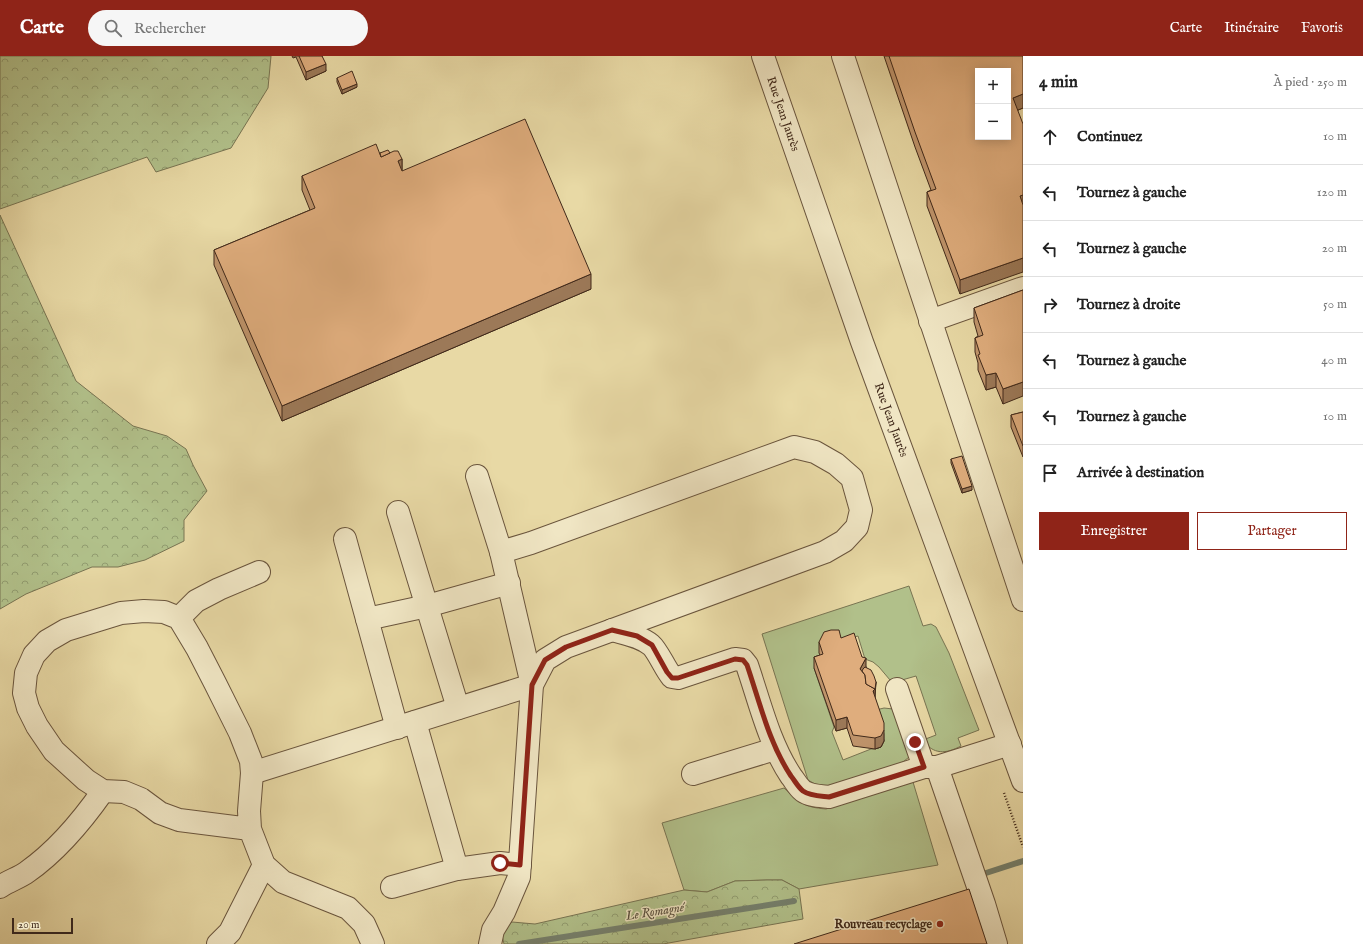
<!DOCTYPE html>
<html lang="fr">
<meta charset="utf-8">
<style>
:root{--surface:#fff;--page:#f6f6f6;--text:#222;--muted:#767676;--line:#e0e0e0;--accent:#8f2418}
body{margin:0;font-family:"IM FELL English",serif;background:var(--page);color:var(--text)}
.controls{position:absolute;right:12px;top:12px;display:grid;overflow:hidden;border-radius:0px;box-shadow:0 2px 10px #0003}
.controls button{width:36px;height:36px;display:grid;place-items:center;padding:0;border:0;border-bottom:1px solid var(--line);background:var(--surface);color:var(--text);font:20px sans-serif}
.scale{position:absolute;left:12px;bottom:10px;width:61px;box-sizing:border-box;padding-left:4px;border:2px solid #40291a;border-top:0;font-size:11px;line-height:14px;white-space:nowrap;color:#40291a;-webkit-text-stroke:3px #f0e6c4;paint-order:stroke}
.stop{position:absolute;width:12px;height:12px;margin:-9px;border:3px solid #8f2418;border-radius:50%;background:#fff}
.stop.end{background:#8f2418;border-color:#fff;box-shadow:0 1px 4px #0008}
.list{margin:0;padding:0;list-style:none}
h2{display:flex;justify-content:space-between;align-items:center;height:52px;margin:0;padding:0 16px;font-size:17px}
h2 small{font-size:13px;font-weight:400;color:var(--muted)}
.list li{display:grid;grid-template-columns:26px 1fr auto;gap:12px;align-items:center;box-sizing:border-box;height:56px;padding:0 16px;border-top:1px solid var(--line)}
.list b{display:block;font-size:15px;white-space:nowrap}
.list em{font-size:13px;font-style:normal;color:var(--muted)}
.actions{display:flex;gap:8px;padding:12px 16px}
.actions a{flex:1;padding:9px 0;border:1px solid var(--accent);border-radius:0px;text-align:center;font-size:14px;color:var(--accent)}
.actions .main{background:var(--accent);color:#fff}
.icon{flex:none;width:22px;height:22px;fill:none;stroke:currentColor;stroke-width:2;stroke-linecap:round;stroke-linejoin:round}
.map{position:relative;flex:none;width:1023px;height:888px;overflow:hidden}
header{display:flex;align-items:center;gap:24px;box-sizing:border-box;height:56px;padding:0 20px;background:var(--accent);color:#fff}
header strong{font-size:19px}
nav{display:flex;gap:22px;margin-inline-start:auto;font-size:14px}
.search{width:280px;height:36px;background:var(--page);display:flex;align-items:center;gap:10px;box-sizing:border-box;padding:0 14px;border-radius:22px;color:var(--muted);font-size:15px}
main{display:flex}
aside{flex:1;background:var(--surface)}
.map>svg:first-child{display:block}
.grass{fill:#b1c08a;stroke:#787452}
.forest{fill:url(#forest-crowns);stroke:#787452}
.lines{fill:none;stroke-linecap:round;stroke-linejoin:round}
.stream{stroke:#75806d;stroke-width:6}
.minor-casing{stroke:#6a553d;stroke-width:24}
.path{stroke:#40291a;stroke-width:2.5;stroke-dasharray:1 2;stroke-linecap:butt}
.minor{stroke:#f0e6c4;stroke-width:22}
.wall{fill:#c0956c;stroke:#40291a}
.shaded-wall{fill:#9c7958;stroke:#40291a}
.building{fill:#dfad7d;stroke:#40291a;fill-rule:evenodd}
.route{stroke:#8f2418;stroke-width:5}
.poi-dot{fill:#8f2418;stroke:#f0e6c4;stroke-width:1.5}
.labels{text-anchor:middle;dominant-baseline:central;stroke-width:3;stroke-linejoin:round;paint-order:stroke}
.street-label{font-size:12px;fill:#40291a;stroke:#f0e6c4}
.poi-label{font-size:12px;font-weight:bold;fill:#40291a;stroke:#f0e6c4;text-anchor:end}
.water-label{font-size:13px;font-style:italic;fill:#564d3c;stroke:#f0e6c4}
</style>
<header>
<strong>Carte</strong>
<div class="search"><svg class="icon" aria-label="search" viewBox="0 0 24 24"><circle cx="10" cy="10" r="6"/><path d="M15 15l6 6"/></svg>Rechercher</div>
<nav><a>Carte</a><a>Itinéraire</a><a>Favoris</a></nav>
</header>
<main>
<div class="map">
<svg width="1023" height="888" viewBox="0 0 1023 888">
<defs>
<pattern id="forest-crowns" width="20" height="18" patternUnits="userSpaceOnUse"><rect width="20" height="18" fill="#b1c08a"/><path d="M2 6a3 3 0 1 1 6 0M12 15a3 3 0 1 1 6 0" fill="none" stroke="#919c70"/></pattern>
</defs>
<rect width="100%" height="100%" fill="#e8d9a5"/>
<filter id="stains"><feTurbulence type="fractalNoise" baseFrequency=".005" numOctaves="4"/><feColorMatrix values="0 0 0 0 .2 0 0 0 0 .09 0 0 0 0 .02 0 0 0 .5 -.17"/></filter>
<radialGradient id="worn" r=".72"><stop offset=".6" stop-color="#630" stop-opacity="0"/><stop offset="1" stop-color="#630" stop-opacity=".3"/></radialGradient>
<!-- grass -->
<g class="grass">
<path d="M909 530 923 570 931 568 936 571 949 597 979 674 958 682 961 690C946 698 933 699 923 684L936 679 916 620 895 626 890 624 879 611 873 606 865 603 858 580 839 585 823 609 814 612 834 671 832 676 843 704 871 693H875L881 691 884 685V678L876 654 884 652 893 653 909 694V701L903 706 897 709 827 730 815 728 808 724 762 578Z"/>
<path d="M913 726 938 809 799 833 782 824H767L735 825 707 836 684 834 662 767 784 732C801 747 803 751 826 753Z"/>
</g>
<!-- forest -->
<g class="forest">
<path d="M0 0H271L268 32 231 92 156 116 147 101 0 153Z"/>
<path d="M0 159 76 325 133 370 167 380 186 393 193 409 207 435 184 464V485L145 504 118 511H92L26 538 0 553Z"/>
<path d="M767 824H782L799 833 803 863 663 888H504L501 875 512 866 535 868 684 834 707 836 735 825Z"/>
</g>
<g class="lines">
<!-- stream -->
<g class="stream">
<path d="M986 817 1023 805"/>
<path d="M519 888 794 845"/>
</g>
<defs>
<g id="minor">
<path d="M763 0 862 286 1023 725"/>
<path d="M843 0 1023 544"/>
<path d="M930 265 1023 232"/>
<path d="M398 456 458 652"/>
<path d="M345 483 397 672"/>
<path d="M179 562 196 545 219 533 259 516"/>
<path d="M367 563 427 550 509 527"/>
<path d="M612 574C626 578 640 580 651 589 658 595 665 613 672 621L678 622 735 603 743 604 747 609C760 647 769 687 791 720 795 725 798 731 803 735 810 740 821 740 829 741L924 711H937L984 848 996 888"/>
<path d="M897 633 924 711"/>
<path d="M415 666 457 813"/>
<path d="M937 711 1010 688"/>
<path d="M252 717 532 629 501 496 477 420"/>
<path d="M693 718 775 693"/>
<path d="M250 773 179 764 160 757 141 743 124 736 103 735 86 724 54 695 37 670 28 652 24 637 26 617 34 599 47 585 66 574 121 557 144 555 164 556 179 562 197 592 215 627 240 677 251 705 252 717 249 755 250 773 264 809 283 826 348 852 364 868 373 888"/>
<path d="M0 831C8 825 19 822 27 816 57 795 82 765 103 735"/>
<path d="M392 831 457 813 500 807 520 809"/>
<path d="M218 888 230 876 264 809"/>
<path d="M490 888 493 874 504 856 519 821 532 629 545 604 566 591 825 496 844 485 857 471 861 454 852 422 836 408 815 396 794 391 531 487 501 496"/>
</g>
</defs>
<!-- minor casing -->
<use href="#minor" class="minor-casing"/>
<!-- path -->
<path class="path" d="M1004 737 1023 791"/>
<!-- minor -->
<use href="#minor" class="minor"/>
</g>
<!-- wall -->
<g class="wall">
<path d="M292 0H322L326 15 306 24 296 1 293 2Z"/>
<path d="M884 0H1023V52L1018 54 960 238 927 150V136L931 134 915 91Z"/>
<path d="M337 22 357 31 342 38 337 26Z"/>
<path d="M380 97H390L402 103V115L591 233 282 365 214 209V194L310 154 302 134V120Z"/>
<path d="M1023 234 1003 348 996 331 986 334 978 314V307L975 296V282L978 280 974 266V252Z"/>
<path d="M1023 356V401L1011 371V359Z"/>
<path d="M951 403 972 434 962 437 951 407Z"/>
<path d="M841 582 862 601 866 611 876 626 875 641 884 685 881 691 875 693 853 690 847 672 836 675 814 612V601L820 599 819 597V586Z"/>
</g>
<!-- shaded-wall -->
<g class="shaded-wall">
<path d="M326 8V15L306 24V16Z"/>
<path d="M357 28V31L342 38V34Z"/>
<path d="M1023 38V52L1013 56V42Z"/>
<path d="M402 103V118L398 105Z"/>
<path d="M1023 139V153L1020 140Z"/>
<path d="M1023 202V216L960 238V224Z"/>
<path d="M591 218V233L282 365V350Z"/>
<path d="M996 317V331L986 334V319Z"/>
<path d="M1023 326V340L1003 348V333Z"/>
<path d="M972 430V434L962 437V433Z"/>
<path d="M866 602V613L861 622 860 613Z"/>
<path d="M876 626 875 637V644L873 637Z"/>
<path d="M847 661V672L836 675V664Z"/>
<path d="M884 674V685L881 691 875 693V682Z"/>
</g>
<!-- building -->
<g class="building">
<path d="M299 0H322L326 8 306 16Z"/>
<path d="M889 0H1023V38L1013 42 1023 68V139L1020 140 1023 149V202L960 224 927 136 936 133 915 76ZM978 15H1008V81H978Z"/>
<path d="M352 15 357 28 342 34 337 22Z"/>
<path d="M525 63 591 218 282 350 214 194 315 152 302 120 376 88 381 101 394 95H398L402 103 398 105 402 115Z"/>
<path d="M388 94 390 97 381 101 380 97Z"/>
<path d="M1023 234V326L1003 333 996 317 986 319 978 299 980 298 975 282 983 279 974 252Z"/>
<path d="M1023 356V390L1011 359Z"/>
<path d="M962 400 972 430 962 433 951 403Z"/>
<path d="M831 574H839L841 582 854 577 862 601 866 602 860 613 865 619 866 628 875 633 873 635 884 667V674L881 680 875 682 853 679 847 661 836 664 814 601 823 598 819 586 824 576Z"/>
<path d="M865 611 871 614 874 620 876 626 875 633 866 628 865 619 862 615 863 613Z"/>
<path d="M969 833 987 888H794Z"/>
</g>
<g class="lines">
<!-- route -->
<path class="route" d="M500 807 520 809 532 629 545 604 566 591 612 574 637 580 652 589 667 616 672 622H678L735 603 743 604 747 609C760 647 769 687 791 720 795 725 798 731 803 735 810 740 821 740 829 741L924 711 915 686"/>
</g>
<!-- markers -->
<circle class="poi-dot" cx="940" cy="868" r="4"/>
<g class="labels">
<!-- street labels -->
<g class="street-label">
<text transform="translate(783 58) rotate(71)">Rue Jean Jaurès</text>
<text transform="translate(891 364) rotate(70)">Rue Jean Jaurès</text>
</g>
<!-- poi labels -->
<g class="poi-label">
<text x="932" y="868">Rouvreau recyclage</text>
</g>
<!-- water labels -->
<g class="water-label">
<text transform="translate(655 856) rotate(-9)">Le Romagné</text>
</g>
</g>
<rect width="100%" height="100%" filter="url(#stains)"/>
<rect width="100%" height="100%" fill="url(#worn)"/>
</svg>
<div class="controls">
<button>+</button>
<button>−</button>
</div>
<div class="scale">20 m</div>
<div class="stop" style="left:500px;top:807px"></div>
<div class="stop end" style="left:915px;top:686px"></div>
</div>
<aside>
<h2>4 min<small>À pied · 250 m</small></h2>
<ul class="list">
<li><svg class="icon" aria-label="ahead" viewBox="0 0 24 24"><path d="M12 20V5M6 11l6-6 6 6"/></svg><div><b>Continuez</b></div><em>10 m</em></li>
<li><svg class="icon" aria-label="left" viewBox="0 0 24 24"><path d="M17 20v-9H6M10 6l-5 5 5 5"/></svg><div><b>Tournez à gauche</b></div><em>120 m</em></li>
<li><svg class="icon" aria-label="left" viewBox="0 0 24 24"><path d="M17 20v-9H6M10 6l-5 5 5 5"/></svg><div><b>Tournez à gauche</b></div><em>20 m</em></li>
<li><svg class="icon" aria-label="right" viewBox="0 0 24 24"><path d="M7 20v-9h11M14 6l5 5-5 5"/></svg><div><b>Tournez à droite</b></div><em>50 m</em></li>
<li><svg class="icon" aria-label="left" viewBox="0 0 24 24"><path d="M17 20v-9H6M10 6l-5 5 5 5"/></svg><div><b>Tournez à gauche</b></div><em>40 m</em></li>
<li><svg class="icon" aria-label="left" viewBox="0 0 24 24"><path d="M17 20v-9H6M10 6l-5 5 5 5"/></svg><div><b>Tournez à gauche</b></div><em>10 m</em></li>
<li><svg class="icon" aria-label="arrive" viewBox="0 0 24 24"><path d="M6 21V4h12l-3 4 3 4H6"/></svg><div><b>Arrivée à destination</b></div></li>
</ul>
<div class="actions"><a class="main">Enregistrer</a><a>Partager</a></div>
</aside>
</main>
